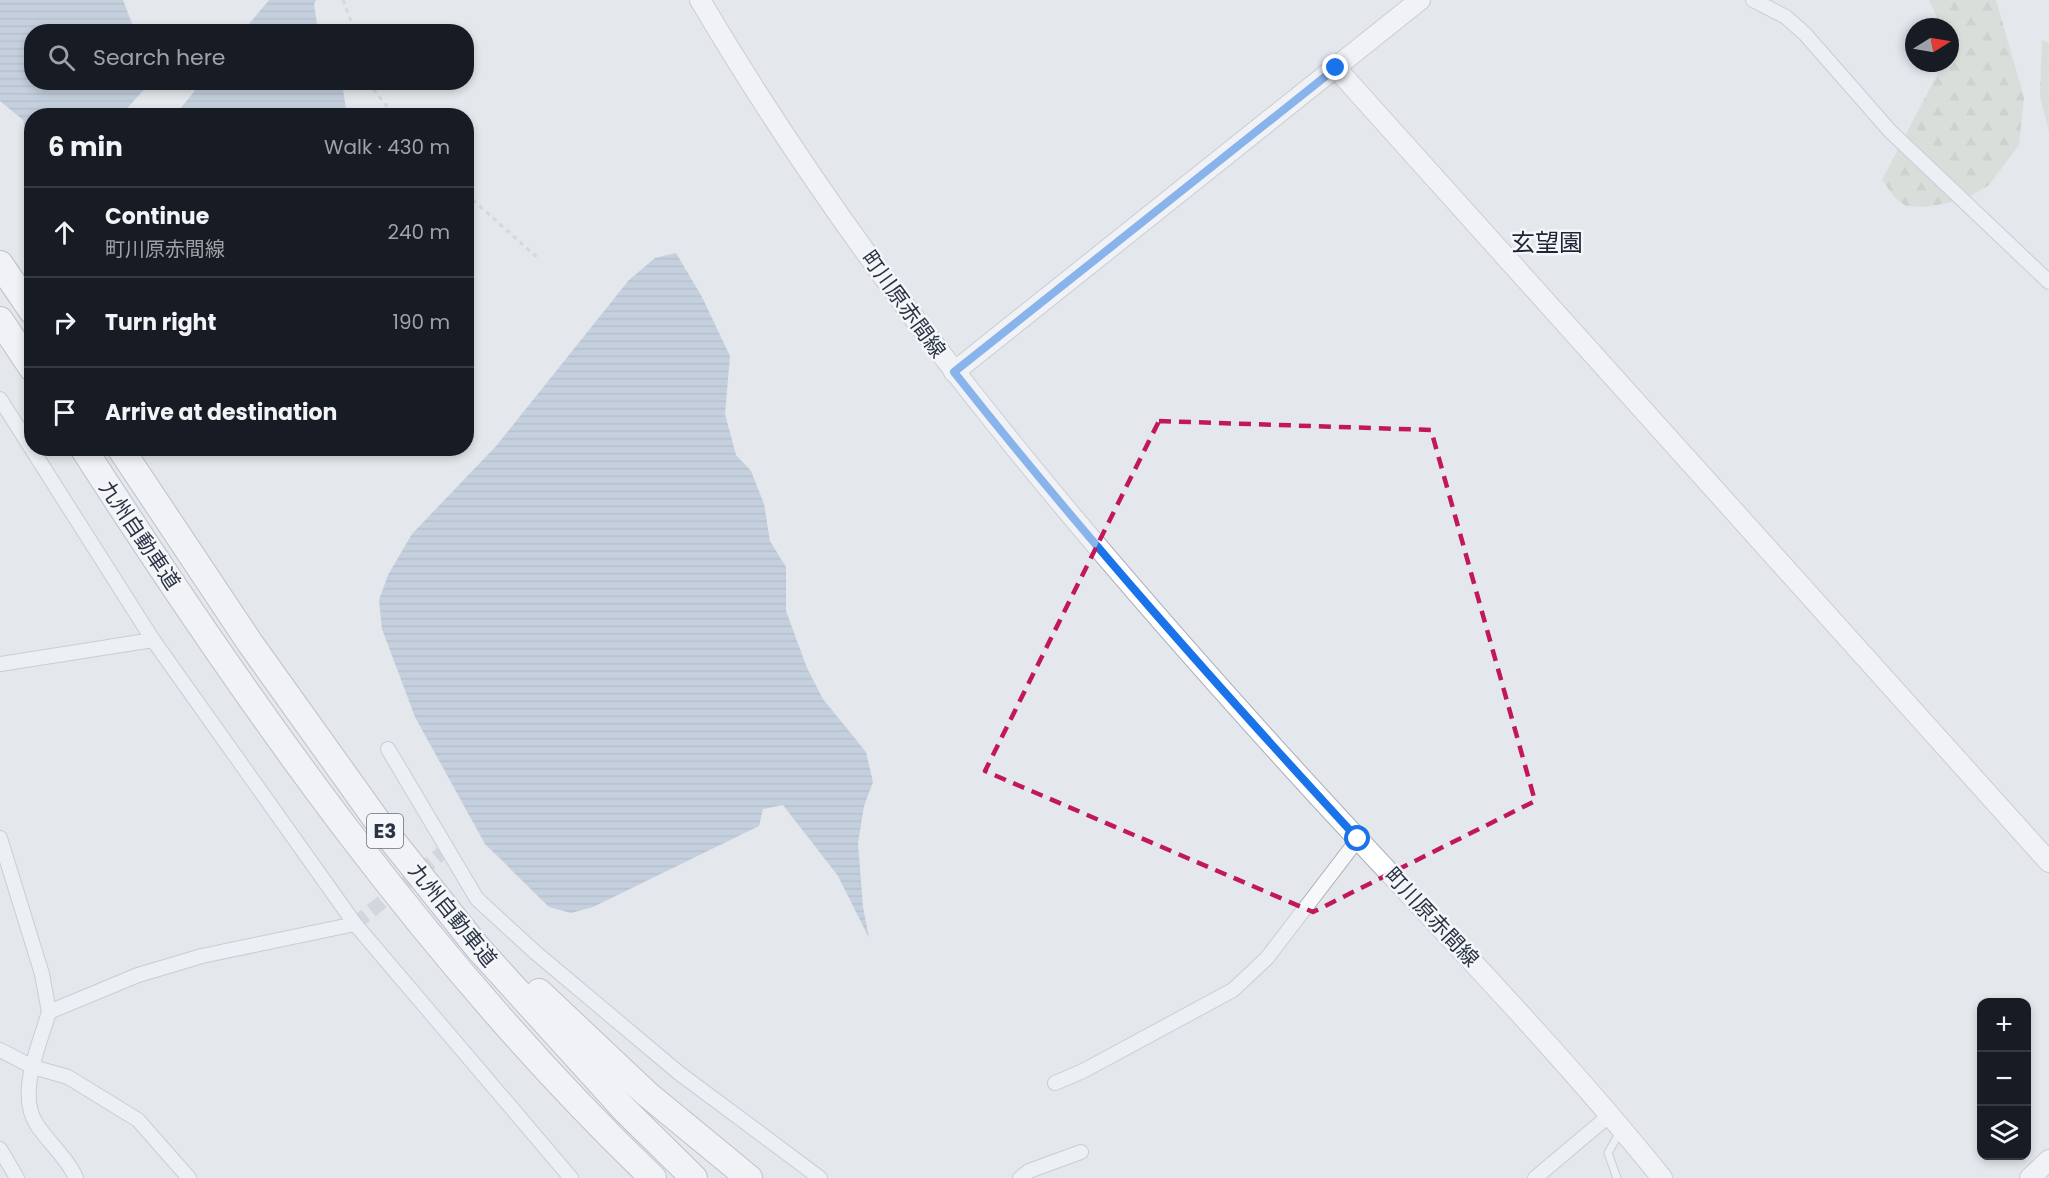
<!DOCTYPE html>
<meta charset="utf-8">
<style>
:root{--surface:#171b24;--page:#242831;--text:#f1f3f6;--muted:#9ea1a6;--line:#363941}
body{margin:0;font-family:Poppins,"Noto Sans JP",sans-serif;background:var(--page);color:var(--text)}
.controls{position:absolute;right:18px;bottom:18px;display:grid;overflow:hidden;border-radius:12px;box-shadow:0 3px 9px #0003}
.controls button{width:54px;height:54px;display:grid;place-items:center;padding:0;border:0;border-bottom:2px solid var(--line);background:var(--surface);color:var(--text);font:30px sans-serif}
.compass{position:absolute;left:1905px;top:18px;width:54px;height:54px;border-radius:50%;background:var(--surface);box-shadow:0 3px 9px #0003;rotate:79deg}
.stop{position:absolute;width:18px;height:18px;margin:-14px;border:4px solid #1a73e8;border-radius:50%;background:#fff}
.stop.end{background:#1a73e8;border-color:#fff;box-shadow:0 2px 6px #0008}
.list{margin:0;padding:0;list-style:none}
h2{display:flex;justify-content:space-between;align-items:center;height:78px;margin:0;padding:0 24px;font-size:26px}
h2 small{font-size:20px;font-weight:400;color:var(--muted)}
.list li{display:grid;grid-template-columns:39px 1fr auto;gap:18px;align-items:center;box-sizing:border-box;height:90px;padding:0 24px;border-top:2px solid var(--line)}
.list b{display:block;font-size:22px;white-space:nowrap}
.list p{margin:0;font-size:20px;white-space:nowrap;color:var(--muted)}
.list em{font-size:20px;font-style:normal;color:var(--muted)}
.icon{flex:none;width:33px;height:33px;fill:none;stroke:currentColor;stroke-width:2;stroke-linecap:round;stroke-linejoin:round}
.map{position:relative;flex:none;width:2049px;height:1178px;overflow:hidden}
.search{position:absolute;background:var(--surface);box-shadow:0 3px 9px #0003;left:24px;top:24px;width:450px;height:66px;display:flex;align-items:center;gap:15px;box-sizing:border-box;padding:0 21px;border-radius:24px;color:var(--muted);font-size:22px}
.panel{position:absolute;background:var(--surface);box-shadow:0 3px 9px #0003;left:24px;top:108px;width:450px;height:348px;border-radius:24px}
.map>svg:first-child{display:block}
.forest{fill:url(#forest-firs)}
.water{fill:url(#water-rules)}
.lines{fill:none;stroke-linecap:round;stroke-linejoin:round}
.street-tunnel{stroke:#bfc3cb;stroke-width:14;stroke-dasharray:14 7;stroke-linecap:butt}
.lane-casing{stroke:#a9aeb7;stroke-width:9}
.street-casing{stroke:#a9aeb7;stroke-width:16}
.secondary-casing{stroke:#a9aeb7;stroke-width:22}
.highway-casing{stroke:#8b94a3;stroke-width:28}
.path{stroke:#c2c5cb;stroke-width:3;stroke-dasharray:4.5 4.5;stroke-linecap:butt}
.lane{stroke:#f7f8fa;stroke-width:7}
.street{stroke:#f7f8fa;stroke-width:14}
.secondary{stroke:#fff;stroke-width:20}
.highway{stroke:#fff;stroke-width:26}
.route{stroke:#1a73e8;stroke-width:8}
.marked{fill:none;stroke:#c2185b;stroke-width:4.5;stroke-dasharray:12 8;stroke-linejoin:round}
.labels{text-anchor:middle;dominant-baseline:central;stroke-width:5;stroke-linejoin:round;paint-order:stroke}
.shield{fill:#f4f6f9;stroke:#676e7b;stroke-width:1.5}
.shield-label{font-size:20px;font-weight:bold;fill:#2b3445}
.street-label{font-size:21px;fill:#2b3445;stroke:#f4f6f9}
.quarter-label{font-size:24px;fill:#1d2536;stroke:#f4f6f9}
</style>
<div class="map">
<svg width="2049" height="1178" viewBox="0 0 2049 1178">
<defs>
<pattern id="forest-firs" width="22" height="20" patternUnits="userSpaceOnUse" patternTransform="scale(1.5)"><rect width="22" height="20" fill="#c9d6c5"/><path d="M5 1l3.5 6h-7zM16 11l3.5 6h-7z" fill="#adb8ab"/></pattern>
<pattern id="water-rules" width="6" height="5" patternUnits="userSpaceOnUse" patternTransform="scale(1.5)"><rect width="6" height="5" fill="#9fb4cc"/><path d="M0 2.5h6" fill="none" stroke="#8293a7"/></pattern>
</defs>
<rect width="100%" height="100%" fill="#e4e7ec"/>
<!-- forest -->
<g class="forest">
<path d="M1929 0H1996L2024 97 2019 145 1989 185 1964 200 1925 207 1906 206 1896 199 1882 180 1943 63H1950V27H1941Z"/>
<path d="M2042 40 2049 43V132L2040 96Z"/>
</g>
<!-- water -->
<g class="water">
<path d="M0 0H123L135 31 32 32V82L150 83 121 115 32 116 31 150 23 120 0 101Z"/>
<path d="M269 0H316L314 4 318 31H243Z"/>
<path d="M202 82 342 83 347 115H175Z"/>
<path d="M676 253 702 297 730 356 725 414 736 455 751 471 764 504 770 541 786 567V611L807 668 823 699 866 752 873 782 864 806 858 843 863 907 869 938 838 876 783 805 763 809 759 826 593 907 571 913 549 907 485 844 415 717 382 629 379 600 388 575 412 534 497 445 629 280 655 258Z"/>
</g>
<g class="lines">
<!-- street-tunnel -->
<path class="street-tunnel" d="M355 924 447 849"/>
<defs>
<path id="lane" d="M1617 1178 1608 1153 1621 1130"/>
<g id="street">
<path d="M1753 0 1786 17 1805 34 1890 131 2049 282"/>
<path d="M0 399 153 640 355 924 571 1178"/>
<path d="M0 664 153 640"/>
<path d="M388 749 477 899 536 953 679 1073 820 1178"/>
<path d="M0 838 42 974 49 1012"/>
<path d="M0 1050 33 1067 68 1077 138 1120 189 1178"/>
<path d="M1055 1083 1083 1071 1233 990 1267 958 1358 839"/>
<path d="M0 1149 17 1178"/>
<path d="M76 1178C68 1159 49 1143 37 1125 16 1094 40 1044 49 1012L138 975 202 956 355 924"/>
<path d="M1020 1178 1029 1171 1081 1152"/>
<path d="M1535 1178 1611 1114"/>
</g>
<g id="secondary">
<path d="M700 0C864 278 1072 525 1288 763 1413 901 1545 1033 1662 1178"/>
<path d="M1336 68 2049 862"/>
<path d="M954 372 1420 0"/>
<path d="M2030 1178 2049 1160"/>
</g>
<g id="highway">
<path d="M0 264 32 311"/>
<path d="M0 320 32 368"/>
<path d="M83 448C250 707 430 964 653 1178"/>
<path d="M120 448 250 643 383 829 478 948 625 1110 694 1178"/>
<path d="M539 992 647 1094 749 1178"/>
</g>
</defs>
<!-- lane casing -->
<use href="#lane" class="lane-casing"/>
<!-- street casing -->
<use href="#street" class="street-casing"/>
<!-- secondary casing -->
<use href="#secondary" class="secondary-casing"/>
<!-- highway casing -->
<use href="#highway" class="highway-casing"/>
<!-- path -->
<g class="path">
<path d="M343 0 355 32"/>
<path d="M368 82 394 116"/>
<path d="M466 194 538 258"/>
</g>
<!-- lane -->
<use href="#lane" class="lane"/>
<!-- street -->
<use href="#street" class="street"/>
<!-- secondary -->
<use href="#secondary" class="secondary"/>
<!-- highway -->
<use href="#highway" class="highway"/>
</g>
<g class="lines">
<!-- route -->
<path class="route" d="M1336 68 954 372C1082 534 1218 687 1358 839"/>
</g>
<!-- marked area -->
<path d="M0 0H2049V1178H0ZM1159 421 1431 430 1535 801 1313 912 985 771Z" fill="#e4e7ec" fill-opacity=".55" fill-rule="evenodd"/>
<path class="marked" d="M1159 421 1431 430 1535 801 1313 912 985 771Z"/>
<g class="labels">
<!-- shield labels -->
<rect class="shield" x="367" y="814" width="36" height="34" rx="4.5"/>
<g class="shield-label">
<text x="385" y="831">E3</text>
</g>
<!-- street labels -->
<g class="street-label">
<text transform="translate(904 304) rotate(54)">町川原赤間線</text>
<text transform="translate(140 535) rotate(56)">九州自動車道</text>
<text transform="translate(453 915) rotate(51)">九州自動車道</text>
<text transform="translate(1432 917) rotate(47)">町川原赤間線</text>
</g>
<!-- quarter labels -->
<g class="quarter-label">
<text x="1547" y="242">玄望園</text>
</g>
</g>
</svg>
<div class="controls">
<button>+</button>
<button>−</button>
<button><svg class="icon" aria-label="layers" viewBox="0 0 24 24"><path d="M12 4l9 5-9 5-9-5zM3 14l9 5 9-5"/></svg></button>
</div>
<svg class="compass" viewBox="-18 -18 36 36"><path d="M0-13l5 13h-10z" fill="#e53935"/><path d="M0 13l5-13h-10z" fill="#9ea1a6"/></svg>
<div class="stop" style="left:1358px;top:839px"></div>
<div class="stop end" style="left:1336px;top:68px"></div>
<div class="search"><svg class="icon" aria-label="search" viewBox="0 0 24 24"><circle cx="10" cy="10" r="6"/><path d="M15 15l6 6"/></svg>Search here</div>
<section class="panel">
<h2>6 min<small>Walk · 430 m</small></h2>
<ul class="list">
<li><svg class="icon" aria-label="ahead" viewBox="0 0 24 24"><path d="M12 20V5M6 11l6-6 6 6"/></svg><div><b>Continue</b><p>町川原赤間線</p></div><em>240 m</em></li>
<li><svg class="icon" aria-label="right" viewBox="0 0 24 24"><path d="M7 20v-9h11M14 6l5 5-5 5"/></svg><div><b>Turn right</b></div><em>190 m</em></li>
<li><svg class="icon" aria-label="arrive" viewBox="0 0 24 24"><path d="M6 21V4h12l-3 4 3 4H6"/></svg><div><b>Arrive at destination</b></div></li>
</ul>
</section>
</div>
